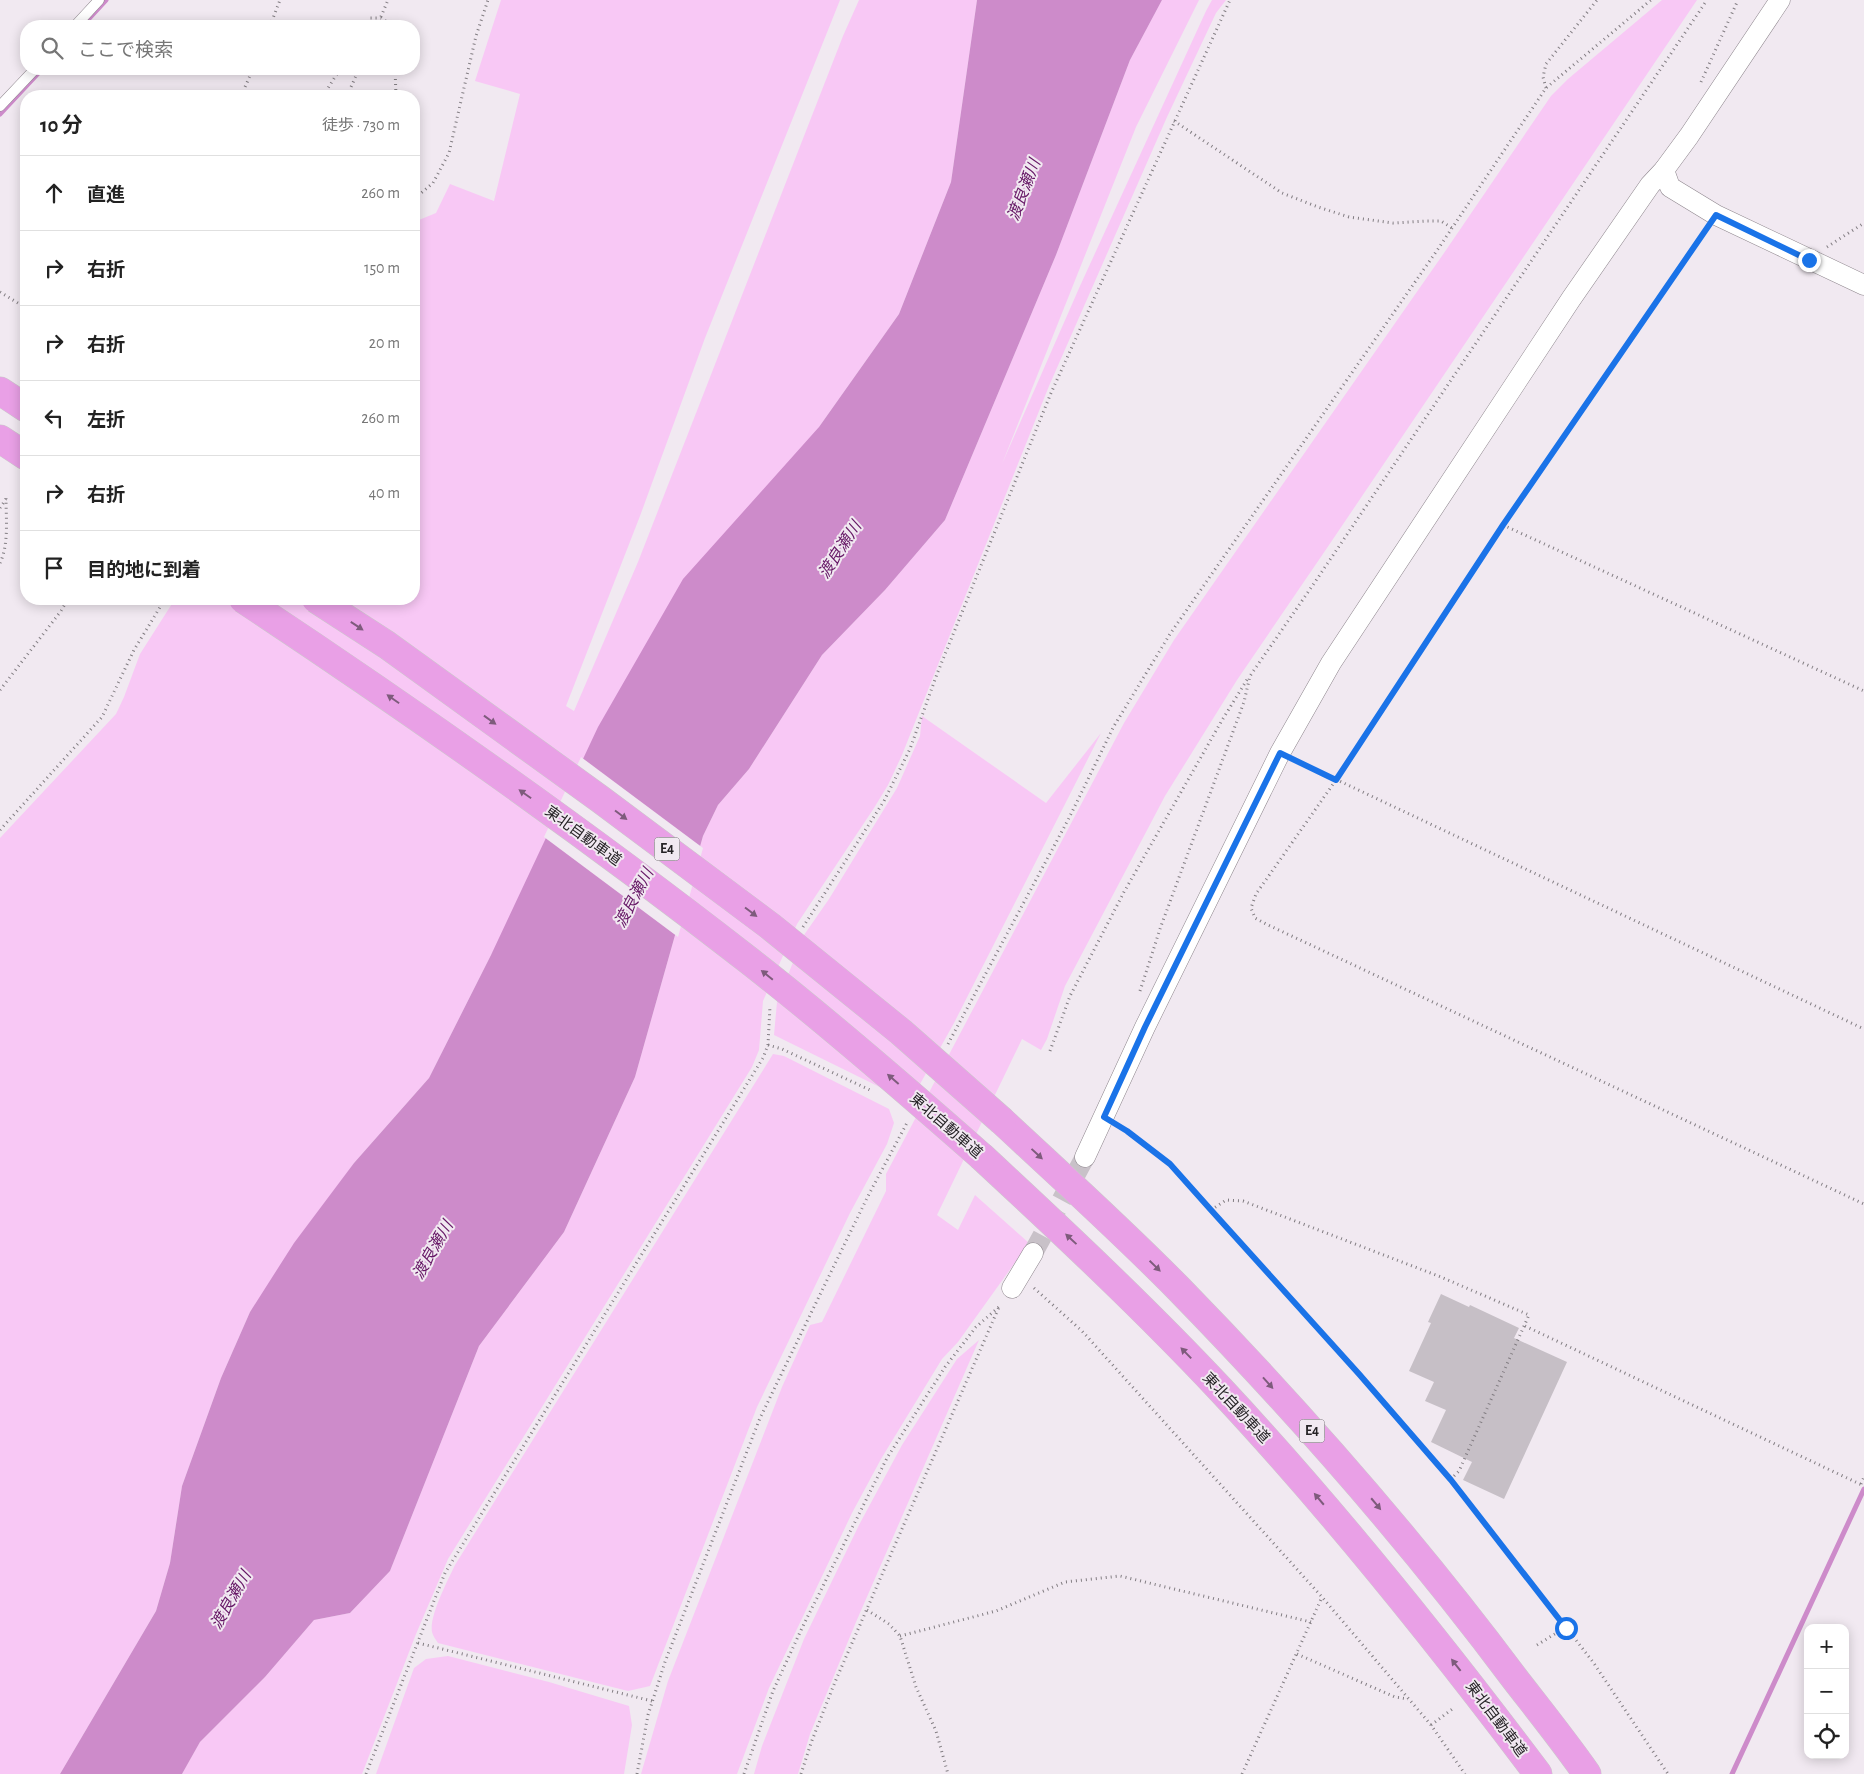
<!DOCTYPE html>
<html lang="ja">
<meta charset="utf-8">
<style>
:root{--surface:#fff;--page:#f2f2f2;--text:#222;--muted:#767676;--line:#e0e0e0}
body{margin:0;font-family:"Alegreya Sans","Noto Sans JP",sans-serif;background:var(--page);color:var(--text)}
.controls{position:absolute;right:15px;bottom:15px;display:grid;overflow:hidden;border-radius:10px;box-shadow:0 2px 12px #0003}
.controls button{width:45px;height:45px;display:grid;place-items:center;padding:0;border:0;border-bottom:1px solid var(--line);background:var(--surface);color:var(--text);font:25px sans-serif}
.stop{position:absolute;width:15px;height:15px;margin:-11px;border:4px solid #1a73e8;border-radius:50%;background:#fff}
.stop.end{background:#1a73e8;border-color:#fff;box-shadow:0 1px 5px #0008}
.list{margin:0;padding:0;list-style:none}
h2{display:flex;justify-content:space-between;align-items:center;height:65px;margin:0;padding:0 20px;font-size:21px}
h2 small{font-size:16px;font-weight:400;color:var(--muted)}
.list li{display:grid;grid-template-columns:32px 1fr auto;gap:15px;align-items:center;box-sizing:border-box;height:75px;padding:0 20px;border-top:1px solid var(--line)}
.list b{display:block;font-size:19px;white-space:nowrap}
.list em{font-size:16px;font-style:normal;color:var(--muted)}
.icon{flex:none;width:28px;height:28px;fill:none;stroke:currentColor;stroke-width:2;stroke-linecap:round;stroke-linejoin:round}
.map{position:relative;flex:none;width:1864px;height:1774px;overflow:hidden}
.search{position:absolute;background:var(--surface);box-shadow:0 2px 12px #0003;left:20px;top:20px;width:400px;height:55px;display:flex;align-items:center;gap:12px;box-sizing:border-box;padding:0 18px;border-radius:20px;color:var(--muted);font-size:19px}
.panel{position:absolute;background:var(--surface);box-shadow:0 2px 12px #0003;left:20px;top:90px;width:400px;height:515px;border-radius:20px}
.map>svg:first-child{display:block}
.green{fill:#f8c8f5}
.water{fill:#cd8bca}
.pier{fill:#f1e9f1}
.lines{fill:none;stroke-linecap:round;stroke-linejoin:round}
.stream{stroke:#cd8bca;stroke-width:5}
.building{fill:#c6bfc6}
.street-tunnel{stroke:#c8c1c8;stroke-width:20;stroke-dasharray:20 10;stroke-linecap:butt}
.lane-casing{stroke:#8d858c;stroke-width:11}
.street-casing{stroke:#8d858c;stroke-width:21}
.highway-casing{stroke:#cbcacb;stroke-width:29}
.path{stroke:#827d82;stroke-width:3;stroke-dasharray:1 4;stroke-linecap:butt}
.lane{stroke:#fff;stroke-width:10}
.street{stroke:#fff;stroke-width:20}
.highway{stroke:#e9a0e6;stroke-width:28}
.highway-bridge-casing{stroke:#cbcacb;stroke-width:29;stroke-linecap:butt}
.highway-bridge{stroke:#e9a0e6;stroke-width:28}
.oneway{fill:#7e5b7c}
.route{stroke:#1a73e8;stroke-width:6}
.labels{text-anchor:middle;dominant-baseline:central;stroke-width:4;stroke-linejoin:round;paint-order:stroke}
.shield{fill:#f1e9f1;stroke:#635e63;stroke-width:1}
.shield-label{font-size:14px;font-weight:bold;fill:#262326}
.street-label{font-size:15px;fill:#262326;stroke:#f1e9f1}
.water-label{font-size:16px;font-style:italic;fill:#651665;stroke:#f1e9f1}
</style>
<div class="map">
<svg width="1864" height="1774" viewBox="0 0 1864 1774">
<rect width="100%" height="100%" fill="#f1e9f1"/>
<!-- green -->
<g class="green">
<path d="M501 0H840L705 338 640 516 566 706 574 711 638 562 843 36 859 0H977L951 182 899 314 819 427 491 955 429 1078 354 1163 250 1312 221 1378 182 1486 170 1563 156 1611 60 1774H0V838L116 714 124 697 140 654 175 599H414V222L436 213 450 184 494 201 520 94 475 81Z"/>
<path d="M1162 0H1199L1136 127 1002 464 1080 286 1206 11 1212 0H1226L1216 13 1167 117 1049 386 902 755 888 785 874 808 797 924 763 1001 759 1050 752 1067 448 1559 416 1634 362 1774H182L200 1742 265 1677 314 1620 350 1613 390 1571 479 1346 564 1232 635 1077 703 836 718 805 749 769 822 655 885 590 945 520 1056 255 1130 60Z"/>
<path d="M1662 0H1697L1327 548 1237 680 1165 796 1065 986 1047 1039 1041 1050 1022 1039 937 1215 958 1230 975 1195 1029 1243 958 1342 942 1359 881 1459 852 1513 769 1688 737 1774H641L668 1681 782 1387 810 1325 822 1322 886 1191V1174L1124 723 1174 640 1444 253 1551 96 1568 79Z"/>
<path d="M922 716 1046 803 1101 733 954 1023 910 1102 774 1035 777 1002 804 935 829 899 897 788 920 736Z"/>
<path d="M773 1054 784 1056 889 1109 894 1123 887 1144 850 1213 757 1407 650 1686 628 1691 438 1643C436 1640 433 1636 432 1632 429 1616 448 1580 455 1565Z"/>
<path d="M979 1340 856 1622 810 1734 798 1774H754L762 1746 804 1639 859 1525 902 1445 957 1359Z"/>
<path d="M448 1656 549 1682 629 1706 632 1725 624 1774H376L414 1668 426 1659Z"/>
</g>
<!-- water -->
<path class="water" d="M977 0H1162L1130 60 1056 255 945 520 885 590 822 655 749 769 718 805 703 836 635 1077 564 1232 479 1346 390 1571 350 1613 314 1620 265 1677 200 1742 182 1774H60L156 1611 170 1563 182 1486 221 1378 250 1312 294 1243 354 1163 429 1078 491 955 598 727 683 579 819 427 899 314 951 182Z"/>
<!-- pier -->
<path class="pier" d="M581 757 703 848 678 937 544 837Z"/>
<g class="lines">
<!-- stream -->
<g class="stream">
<path d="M82 26 106 0"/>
<path d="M0 114 42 69"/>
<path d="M1732 1774 1864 1489"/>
</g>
</g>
<!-- building -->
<path class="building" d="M1441 1294 1469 1307 1470 1305 1519 1328 1514 1338 1567 1362 1504 1499 1463 1480 1472 1462 1431 1442 1446 1410 1425 1401 1434 1382 1409 1371 1431 1323 1428 1322Z"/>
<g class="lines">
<!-- street-tunnel -->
<path class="street-tunnel" d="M1033 1253 1085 1157"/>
<defs>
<g id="lane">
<path d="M75 26 99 0"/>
<path d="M0 106 35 69"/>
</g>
<g id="street">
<path d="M1664 170 1670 187 1716 215 1864 285"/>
<path d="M1085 1157 1145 1027 1280 753 1331 663 1571 299 1650 185 1664 170 1689 136 1780 0"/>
<path d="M1012 1288 1033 1253"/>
</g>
<g id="highway">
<path d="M0 391 26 408"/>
<path d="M0 439 26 456"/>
<path d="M1002 1121C1061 1176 1121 1230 1178 1288 1298 1411 1412 1541 1515 1679 1539 1710 1564 1741 1587 1774"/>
<path d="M982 1157C1064 1233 1145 1309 1221 1390 1335 1512 1438 1641 1538 1774"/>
</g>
</defs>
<!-- lane casing -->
<use href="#lane" class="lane-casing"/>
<!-- street casing -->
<use href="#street" class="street-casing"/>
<!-- highway casing -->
<use href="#highway" class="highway-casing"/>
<!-- path -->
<g class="path">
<path d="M270 26 280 0"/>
<path d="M365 26 370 18H381L393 26"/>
<path d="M377 26 388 0"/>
<path d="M395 69 396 96"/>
<path d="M1701 82 1738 0"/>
<path d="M1546 88 1543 77 1546 64 1597 0"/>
<path d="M241 96 253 69"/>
<path d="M323 96 340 69"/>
<path d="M347 96 359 69"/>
<path d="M1174 121 1282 193 1318 207 1349 217 1393 223 1427 221H1441L1452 228"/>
<path d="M414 199 433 183 449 153 476 36 488 0"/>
<path d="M1707 229 1503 525 1336 780 1256 894 1251 908 1255 918 1266 924 1864 1204"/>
<path d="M1827 247 1864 223"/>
<path d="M0 292 26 308"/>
<path d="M0 508 6 499"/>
<path d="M1503 525 1864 691"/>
<path d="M0 563C9 544 6 519 6 498"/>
<path d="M0 690 61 611 68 599"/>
<path d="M1295 760 1864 1029"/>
<path d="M0 830 102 717 134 650 165 599"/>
<path d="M803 927 884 801 910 749 937 674 1051 393 1230 0"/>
<path d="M1140 991 1161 926 1244 702 1250 676 1315 582 1707 0"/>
<path d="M948 1044 1068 820 1114 726 1170 634 1438 249 1546 88 1651 0"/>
<path d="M768 1045 782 1049 870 1090"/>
<path d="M1050 1051 1070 996 1124 892 1221 722 1248 678"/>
<path d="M1119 1126 1170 1164 1359 1373 1451 1479 1593 1662 1668 1774"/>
<path d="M1211 1210 1226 1200 1243 1201 1441 1277 1529 1315 1459 1471 1451 1479"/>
<path d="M1034 1288 1082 1331 1322 1597 1431 1725 1465 1774"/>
<path d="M1525 1326 1864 1486"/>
<path d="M1861 1484 1864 1477"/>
<path d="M867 1610 889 1624 900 1636 916 1687 936 1731 948 1774"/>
<path d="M900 1636 996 1611 1065 1582 1120 1576 1311 1622"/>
<path d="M418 1643 652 1701"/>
<path d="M1537 1645 1566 1627"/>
<path d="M1297 1654 1395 1697 1408 1699"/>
<path d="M1431 1725 1455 1707"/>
<path d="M366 1774 445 1573 763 1058 768 1045 770 1006"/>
<path d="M637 1774 648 1715 665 1662 760 1418 868 1196 908 1121"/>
<path d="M744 1774 773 1691 802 1628 887 1458 945 1367 976 1327 1000 1306"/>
<path d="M801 1774 811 1743 835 1682 999 1307"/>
<path d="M1242 1774 1322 1597"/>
</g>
<!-- lane -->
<use href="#lane" class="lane"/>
<!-- street -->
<use href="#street" class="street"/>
<!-- highway -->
<use href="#highway" class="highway"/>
<defs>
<g id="highway-bridge">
<path d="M243 599C415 713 584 832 747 959 828 1022 905 1089 982 1157"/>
<path d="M316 599 387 645 600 799 770 926 901 1032 1002 1121"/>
</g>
</defs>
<!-- highway-bridge casing -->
<use href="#highway-bridge" class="highway-bridge-casing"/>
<!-- highway-bridge -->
<use href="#highway-bridge" class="highway-bridge"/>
</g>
<!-- one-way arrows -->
<defs><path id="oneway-solid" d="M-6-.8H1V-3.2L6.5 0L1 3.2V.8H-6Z" transform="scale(1.25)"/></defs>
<g class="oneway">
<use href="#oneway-solid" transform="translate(357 626) rotate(34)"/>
<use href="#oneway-solid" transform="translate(393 699) rotate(-145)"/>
<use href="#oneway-solid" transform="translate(490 720) rotate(36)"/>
<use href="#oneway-solid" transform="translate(525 794) rotate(-145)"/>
<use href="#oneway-solid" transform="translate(621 815) rotate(37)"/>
<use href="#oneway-solid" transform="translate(751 912) rotate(37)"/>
<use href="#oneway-solid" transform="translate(767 975) rotate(-141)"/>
<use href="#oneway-solid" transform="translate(893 1079) rotate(-139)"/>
<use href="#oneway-solid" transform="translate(1037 1154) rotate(43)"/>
<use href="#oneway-solid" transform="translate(1071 1239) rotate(-137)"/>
<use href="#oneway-solid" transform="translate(1155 1266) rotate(44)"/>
<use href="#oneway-solid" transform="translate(1186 1353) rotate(-134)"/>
<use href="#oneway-solid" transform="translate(1268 1383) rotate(48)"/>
<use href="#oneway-solid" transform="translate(1319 1499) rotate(-130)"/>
<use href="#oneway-solid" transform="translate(1376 1504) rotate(50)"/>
<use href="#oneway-solid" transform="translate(1456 1665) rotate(-128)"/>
</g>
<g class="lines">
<!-- route -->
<path class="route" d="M1566 1628 1451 1480 1359 1374 1211 1210 1170 1164 1127 1131 1104 1117 1145 1027 1280 753 1336 780 1503 525 1716 215 1809 260"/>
</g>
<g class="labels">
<!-- shield labels -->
<g class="shield">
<rect x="654.5" y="837.5" width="25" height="23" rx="4"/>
<rect x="1299.5" y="1419.5" width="25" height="23" rx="4"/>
</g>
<g class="shield-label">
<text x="667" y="849">E4</text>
<text x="1312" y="1431">E4</text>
</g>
<!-- street labels -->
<g class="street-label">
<text transform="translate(583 836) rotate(36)">東北自動車道</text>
<text transform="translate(946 1126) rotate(41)">東北自動車道</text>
<text transform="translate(1236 1408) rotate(47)">東北自動車道</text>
<text transform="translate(1496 1719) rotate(53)">東北自動車道</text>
</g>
<!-- water labels -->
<g class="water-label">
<text transform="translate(1024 190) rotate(-69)">渡良瀬川</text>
<text transform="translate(840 550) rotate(-57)">渡良瀬川</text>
<text transform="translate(634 898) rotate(-62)">渡良瀬川</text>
<text transform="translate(433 1250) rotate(-60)">渡良瀬川</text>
<text transform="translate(231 1600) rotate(-60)">渡良瀬川</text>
</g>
</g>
</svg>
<div class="controls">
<button>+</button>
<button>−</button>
<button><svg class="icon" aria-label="locate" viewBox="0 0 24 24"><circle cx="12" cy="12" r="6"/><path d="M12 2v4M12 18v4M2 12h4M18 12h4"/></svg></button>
</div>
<div class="stop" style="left:1566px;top:1628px"></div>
<div class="stop end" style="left:1809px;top:260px"></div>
<div class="search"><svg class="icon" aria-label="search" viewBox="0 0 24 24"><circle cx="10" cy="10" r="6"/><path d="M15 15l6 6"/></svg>ここで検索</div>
<section class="panel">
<h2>10 分<small>徒歩 · 730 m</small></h2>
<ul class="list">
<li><svg class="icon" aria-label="ahead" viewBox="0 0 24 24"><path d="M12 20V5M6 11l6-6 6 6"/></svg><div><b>直進</b></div><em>260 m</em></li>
<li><svg class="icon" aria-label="right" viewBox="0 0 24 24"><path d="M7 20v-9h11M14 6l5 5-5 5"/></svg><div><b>右折</b></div><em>150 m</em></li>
<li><svg class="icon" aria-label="right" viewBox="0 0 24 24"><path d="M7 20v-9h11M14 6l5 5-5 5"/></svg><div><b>右折</b></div><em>20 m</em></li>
<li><svg class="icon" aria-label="left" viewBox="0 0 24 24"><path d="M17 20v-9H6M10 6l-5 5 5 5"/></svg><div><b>左折</b></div><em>260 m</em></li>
<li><svg class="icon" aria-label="right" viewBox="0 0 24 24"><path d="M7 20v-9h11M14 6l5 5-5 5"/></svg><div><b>右折</b></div><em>40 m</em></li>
<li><svg class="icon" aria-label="arrive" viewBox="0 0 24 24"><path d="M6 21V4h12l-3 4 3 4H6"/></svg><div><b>目的地に到着</b></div></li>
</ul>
</section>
</div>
